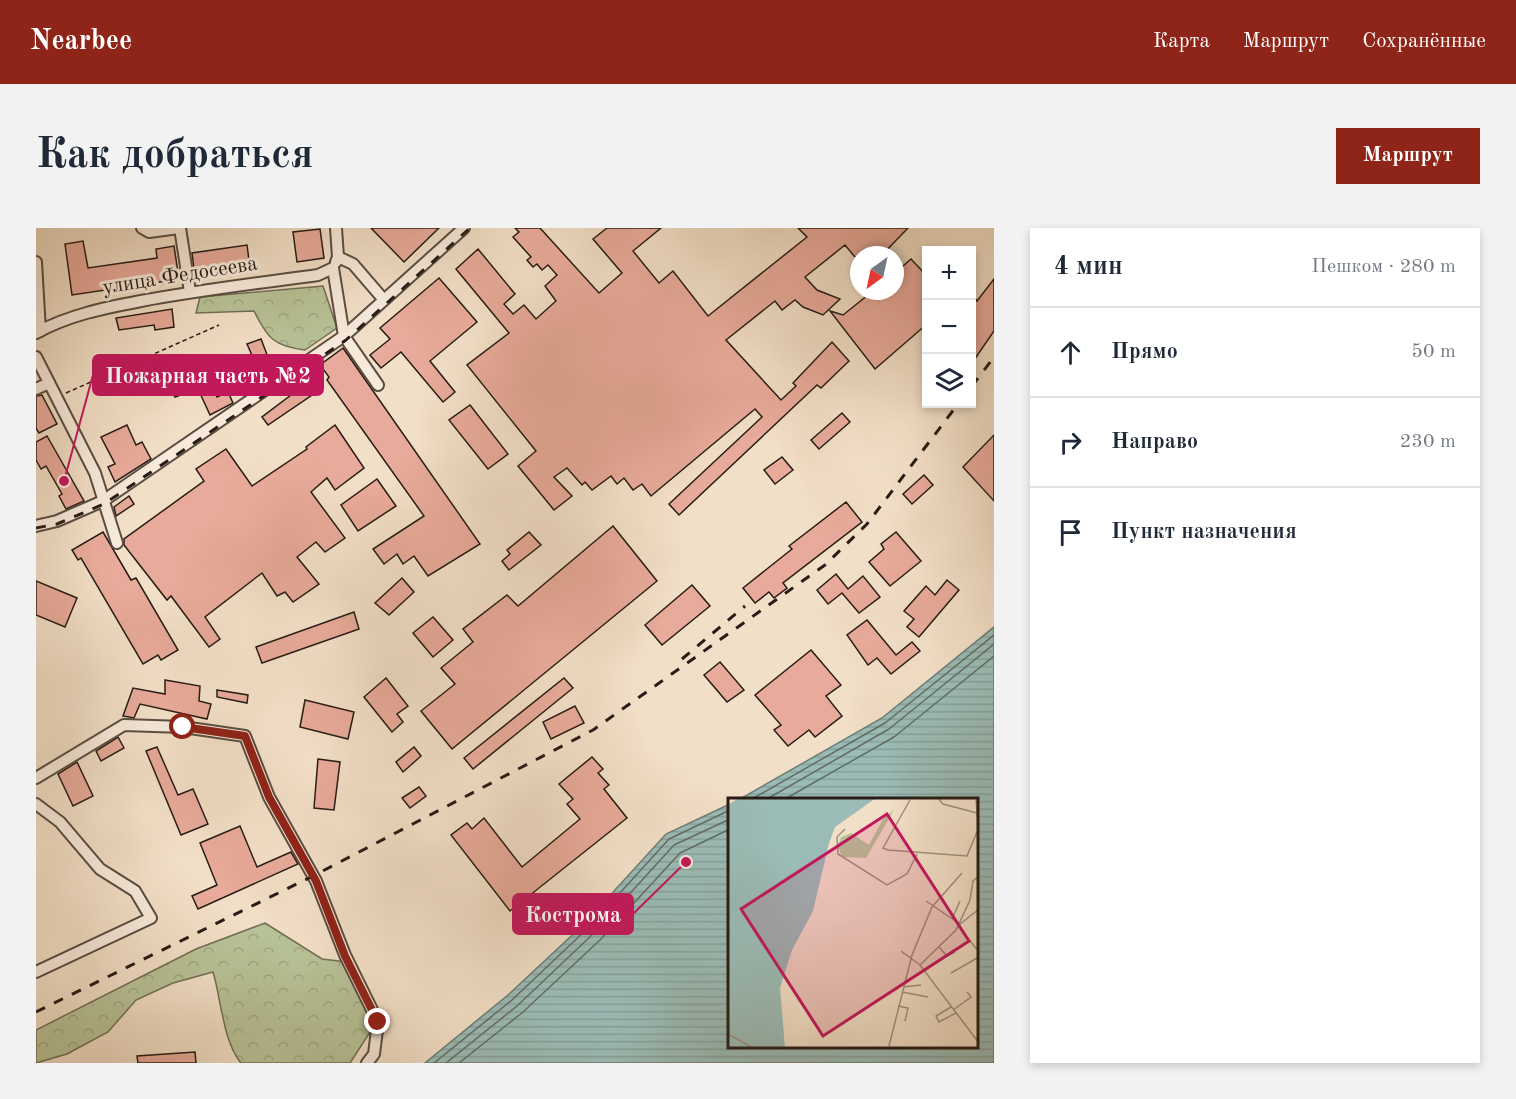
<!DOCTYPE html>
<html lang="ru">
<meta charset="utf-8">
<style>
:root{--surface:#fff;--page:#f2f2f3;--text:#1f2937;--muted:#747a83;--line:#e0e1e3;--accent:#8f2418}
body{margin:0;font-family:"Old Standard TT",serif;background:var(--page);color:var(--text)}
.controls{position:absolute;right:18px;top:18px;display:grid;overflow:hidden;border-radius:0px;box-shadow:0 3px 9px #0003}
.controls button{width:54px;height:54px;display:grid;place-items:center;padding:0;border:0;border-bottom:2px solid var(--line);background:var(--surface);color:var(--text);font:30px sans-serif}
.compass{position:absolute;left:814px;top:18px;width:54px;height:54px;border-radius:50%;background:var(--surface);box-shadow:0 3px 9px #0003;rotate:213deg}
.stop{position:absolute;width:18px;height:18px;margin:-14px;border:4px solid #8f2418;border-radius:50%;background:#fff}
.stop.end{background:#8f2418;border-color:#fff;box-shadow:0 2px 6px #0008}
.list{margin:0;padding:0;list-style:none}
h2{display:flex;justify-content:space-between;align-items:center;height:78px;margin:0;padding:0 24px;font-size:26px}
h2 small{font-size:20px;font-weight:400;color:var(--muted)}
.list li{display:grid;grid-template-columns:39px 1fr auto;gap:18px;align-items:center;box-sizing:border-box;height:90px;padding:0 24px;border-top:2px solid var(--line)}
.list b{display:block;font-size:22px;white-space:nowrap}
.list em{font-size:20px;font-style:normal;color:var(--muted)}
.icon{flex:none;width:33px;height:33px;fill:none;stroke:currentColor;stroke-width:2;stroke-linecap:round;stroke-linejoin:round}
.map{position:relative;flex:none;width:958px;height:835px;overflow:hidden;border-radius:0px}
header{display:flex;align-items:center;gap:36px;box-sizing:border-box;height:84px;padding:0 30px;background:var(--accent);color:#fff}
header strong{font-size:28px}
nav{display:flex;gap:33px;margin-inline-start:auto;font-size:21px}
.intro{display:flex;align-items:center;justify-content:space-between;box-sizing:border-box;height:144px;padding:0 36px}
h1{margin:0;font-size:42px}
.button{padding:15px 27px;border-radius:0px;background:var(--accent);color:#fff;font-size:21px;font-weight:700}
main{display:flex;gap:36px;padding:0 36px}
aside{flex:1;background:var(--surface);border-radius:0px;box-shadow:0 3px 9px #0003}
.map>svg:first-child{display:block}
.forest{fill:url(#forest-crowns);stroke:#706f56;stroke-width:1.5}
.water{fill:url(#water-rules);stroke:#6d7c76;stroke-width:1.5}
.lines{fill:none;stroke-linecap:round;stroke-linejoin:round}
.shore{stroke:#616c66;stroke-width:1.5}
.building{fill:#e8aa9a;stroke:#271c15;stroke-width:1.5}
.minor-casing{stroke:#5a4d42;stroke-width:14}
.path{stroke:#271c15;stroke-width:1.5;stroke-dasharray:4.5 3;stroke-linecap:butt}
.minor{stroke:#f7eadb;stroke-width:10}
.rail{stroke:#271c15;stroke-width:3;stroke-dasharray:10 10;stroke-linecap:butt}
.route{stroke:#8f2418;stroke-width:8}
.labels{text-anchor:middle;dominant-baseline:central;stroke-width:6;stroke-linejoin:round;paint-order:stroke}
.street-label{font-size:21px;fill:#271c15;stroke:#f7eadb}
.inset-road{fill:none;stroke:#a19180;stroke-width:1.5}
.view{fill:#c2185b;fill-opacity:0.15;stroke:#c2185b;stroke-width:3}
.inset-edge{fill:none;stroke:#271c15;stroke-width:3}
.leader{fill:none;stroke:#c2185b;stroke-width:2}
.callout-dot{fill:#c2185b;stroke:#f7eadb;stroke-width:2}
.callout{fill:#c2185b;stroke:#c2185b;stroke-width:2}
.callout-label{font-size:22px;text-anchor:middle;font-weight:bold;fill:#fff}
</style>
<header>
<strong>Nearbee</strong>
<nav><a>Карта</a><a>Маршрут</a><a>Сохранённые</a></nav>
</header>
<div class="intro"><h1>Как добраться</h1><a class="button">Маршрут</a></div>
<main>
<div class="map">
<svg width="958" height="835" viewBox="0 0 958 835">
<defs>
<pattern id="forest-crowns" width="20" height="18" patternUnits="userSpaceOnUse" patternTransform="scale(1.5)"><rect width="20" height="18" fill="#b8c297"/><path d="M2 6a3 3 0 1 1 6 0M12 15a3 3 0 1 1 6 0" fill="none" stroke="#9ea681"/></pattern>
<pattern id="water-rules" width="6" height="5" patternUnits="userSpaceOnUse" patternTransform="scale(1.5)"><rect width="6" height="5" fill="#9bbcb6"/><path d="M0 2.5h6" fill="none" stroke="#86a19c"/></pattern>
</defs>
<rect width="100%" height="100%" fill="#f2dfc7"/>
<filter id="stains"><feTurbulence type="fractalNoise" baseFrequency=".00333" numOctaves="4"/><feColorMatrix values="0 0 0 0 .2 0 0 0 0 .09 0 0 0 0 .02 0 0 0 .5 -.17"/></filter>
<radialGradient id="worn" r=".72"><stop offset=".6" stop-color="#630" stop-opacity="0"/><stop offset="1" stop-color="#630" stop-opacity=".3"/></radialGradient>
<!-- forest -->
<g class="forest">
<path d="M287 58 301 100 269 122C238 118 232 111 218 83L160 85 164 69Z"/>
<path d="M229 695 286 731 311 734 333 768 336 801 314 835H205C187 814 185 770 177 744L137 755 100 772 72 804 31 826 0 835V802L160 721Z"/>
</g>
<!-- water -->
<path class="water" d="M958 399V835H389L472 767 548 696 630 606 694 576V818H942V571H704L846 490Z"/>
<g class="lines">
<!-- shore -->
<g class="shore">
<path d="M716 571 849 495 958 407"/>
<path d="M731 571 853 501 958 416"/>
<path d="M749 571 858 509 958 428"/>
<path d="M398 835 476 772 552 700 633 611 694 582"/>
<path d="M410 835 481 778 557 706 638 617 694 591"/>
<path d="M423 835 487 784 564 712 644 625 694 601"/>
</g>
</g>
<!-- building -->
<g class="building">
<path d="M335 0H403L368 34Z"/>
<path d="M479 0H504L563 65 586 45 557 11 571 0H625L597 23 623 55 637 43 672 88 771 9 762 0H872L846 27 819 29 809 17 769 49 781 62 804 71 787 87 767 79 759 72 746 82 739 73 690 112 745 172 760 158 757 155 796 114 813 133 785 160 781 157 643 287 633 276 726 189 719 181 615 268 606 256 597 262 588 250 581 256 575 248 556 262 549 254 546 257 531 240 518 249 536 268 518 282 482 238 500 223 431 137 473 105 420 41 442 21 479 66 468 76 477 86 488 77 500 91 520 73 509 58 521 47 512 37 506 42 501 36 497 39 491 32 495 29 477 9 483 4Z"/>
<path d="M284 1 288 30 261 34 257 4Z"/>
<path d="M47 13 52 40 121 30 120 21 138 18 143 51 36 67 29 16Z"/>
<path d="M211 17 214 40 159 48 156 25Z"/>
<path d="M875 31 891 48V96L839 141 794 83 807 87 837 63H859V45Z"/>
<path d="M403 50 441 94 394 133 419 164 407 174 365 124 345 140 334 127 354 111 344 100Z"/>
<path d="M958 51V103L936 135V66L941 73Z"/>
<path d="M136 81 138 99 119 102 118 97 83 102 80 90Z"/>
<path d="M225 111 235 137 222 141 211 116Z"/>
<path d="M307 120 444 316 392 348 378 328 367 336 361 326 348 336 337 321 388 288 291 152 293 149 284 137Z"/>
<path d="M144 144 153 164 139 169 129 150Z"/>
<path d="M271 155 279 165 232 197 226 189Z"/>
<path d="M176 158 181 169 192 164 197 175 174 187 163 163Z"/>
<path d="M6 167 21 196 3 205 0 200V168Z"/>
<path d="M434 177 472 226 452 241 413 192Z"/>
<path d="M806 185 814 194 783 221 775 212Z"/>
<path d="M91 197 100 217 106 214 115 231 79 254 72 239 79 236 65 209Z"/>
<path d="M299 197 328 240 299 262 291 250 275 264 309 310 289 324 280 314 261 329 283 356 257 374 249 364 241 368 226 345 169 389 184 411 173 419 135 368 131 372 88 317V311L168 253 160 241 190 221 216 258 271 221 270 219Z"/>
<path d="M958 207V273L927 239Z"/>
<path d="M11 208 48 273 30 281 23 268 26 266 10 238 5 241 0 232V214Z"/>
<path d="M746 229 757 242 739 256 728 242Z"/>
<path d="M888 247 897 257 876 276 867 266Z"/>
<path d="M341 251 360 278 322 303 305 277Z"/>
<path d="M93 268 98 276 80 288 78 279Z"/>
<path d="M810 274 826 294 747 355 751 360 738 370 733 364 719 375 707 360 756 321 753 318Z"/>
<path d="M577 298 621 353 416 521 385 483 419 456 405 440 437 414 427 401 471 367 482 378Z"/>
<path d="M67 304 95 352 100 350 142 422 125 432 122 427 107 436 45 330 42 332 36 322Z"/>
<path d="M493 304 505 317 473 342 466 333 474 326 471 322Z"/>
<path d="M860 304 885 333 854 358 833 334 848 321 845 316Z"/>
<path d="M800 346 812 361 827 348 844 369 823 385 806 365 792 376 781 362Z"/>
<path d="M366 350 378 364 353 387 339 375Z"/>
<path d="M911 352 923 362 883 409 871 399 878 391 868 383 890 358 899 367Z"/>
<path d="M0 353 41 370 29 399 0 387Z"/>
<path d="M656 357 674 378 626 417 609 397Z"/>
<path d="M318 384 323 401 226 435 220 419Z"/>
<path d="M397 389 417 412 397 429 377 405Z"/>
<path d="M831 392 860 427 876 414 884 423 855 446 841 430 832 437 811 407Z"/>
<path d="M775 422 805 457 790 468 806 488 779 509 773 502 752 518 738 502 745 497 719 467Z"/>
<path d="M684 434 708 462 691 474 668 447Z"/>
<path d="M350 450 372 478 361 486 367 494 356 504 328 469Z"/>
<path d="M528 450 537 460 437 541 428 530Z"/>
<path d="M129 452 164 458 163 473 175 476 171 491 104 476 98 490 87 488 97 460 129 466Z"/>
<path d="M181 462 212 467 211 475 181 469Z"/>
<path d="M269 472 318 484 312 511 264 499Z"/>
<path d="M539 478 548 495 515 511 507 494Z"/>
<path d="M82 509 88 520 65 533 60 523Z"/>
<path d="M121 519 142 567 157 561 172 596 145 607 110 523Z"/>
<path d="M378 519 385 528 367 544 360 534Z"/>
<path d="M556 529 567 541 562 545 573 557 568 561 591 590 474 683 415 607 431 595 436 601 448 590 486 639 544 591 531 576 537 571 523 556Z"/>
<path d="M282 531 304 534 298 582 278 580Z"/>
<path d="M41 534 57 568 37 578 22 546Z"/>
<path d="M383 559 390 568 374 580 366 570Z"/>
<path d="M204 598 221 639 255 624 262 636 162 681 156 668 181 657 164 615Z"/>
<path d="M159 824 160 835H102L101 828Z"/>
</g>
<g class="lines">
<defs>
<g id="minor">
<path d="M106 0 113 4 143 0"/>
<path d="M144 0 154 64"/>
<path d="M302 29 317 36 348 72"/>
<path d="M0 34 4 103"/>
<path d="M300 34 302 29 300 0"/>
<path d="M297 40 308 108 342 157"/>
<path d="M0 105C33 87 68 80 105 73 164 62 223 55 282 47L297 40"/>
<path d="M0 129 59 245 81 315"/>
<path d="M0 161 13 155"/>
<path d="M0 298 21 293 67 273 308 108 428 0"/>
<path d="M0 550 88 497 147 499 209 508 233 569 280 653 309 727 342 794 338 826 331 835"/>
<path d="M0 576 24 594 64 641 99 663 115 690 0 744"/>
</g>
</defs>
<!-- minor casing -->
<use href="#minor" class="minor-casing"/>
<!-- path -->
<path class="path" d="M30 165 183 97"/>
<!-- minor -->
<use href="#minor" class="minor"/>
<!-- rail -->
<g class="rail">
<path d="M936 158 958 129"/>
<path d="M0 300 21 296 68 276 310 112 434 0"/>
<path d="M646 431 709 378"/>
<path d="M0 784 277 648 557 502 789 337 831 296 922 176"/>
</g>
</g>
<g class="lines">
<!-- route -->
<path class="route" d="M147 499 209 508 233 569 280 653 309 728 342 794"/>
</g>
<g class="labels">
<!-- street labels -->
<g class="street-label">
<text transform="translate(144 48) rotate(-9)">улица Федосеева</text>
</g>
</g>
<!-- overview -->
<g transform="translate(692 570)">
<rect width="250" height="250" fill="#f2dfc7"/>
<path d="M166 12 138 60 114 59 110 48 113 39 123 35 141 47 155 21Z" fill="#b8c297"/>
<path d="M11 0H148L107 29 101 45 85 113 64 152 52 190 57 250 0 251V7Z" fill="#9bbcb6"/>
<path class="inset-road" d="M210 0 215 6 249 15M248 0 250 29M182 2 155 50 160 52 239 58 251 29M117 31 109 39 110 56 159 87 179 76 189 56M198 103 232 126 251 111M224 121 232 103M230 128 251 154M211 149 219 158 227 154M173 153 192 167 251 245M192 167 228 132 242 102 245 83 251 78M223 175 251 159M175 189 193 187M174 194 200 199M170 208 180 210 177 223M223 209 208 218 211 224 228 215M225 212 243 199 239 194M0 236 27 251M161 248 184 157 204 109 234 75"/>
<path class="view" d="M159 16 241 143 95 238 13 111Z"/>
<rect width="250" height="250" class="inset-edge"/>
</g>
<!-- callouts -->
<path class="leader" d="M28 253L57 147M650 634L597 686"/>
<g class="callout-dot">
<circle cx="28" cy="253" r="6"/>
<circle cx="650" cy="634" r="6"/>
</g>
<g class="callout">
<rect x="57" y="127" width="230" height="40" rx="6"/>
<rect x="477" y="666" width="120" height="40" rx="6"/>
</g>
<g class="callout-label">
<text x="172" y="155">Пожарная часть №2</text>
<text x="537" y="694">Кострома</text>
</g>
<rect width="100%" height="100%" filter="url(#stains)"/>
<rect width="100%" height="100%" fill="url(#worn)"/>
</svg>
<div class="controls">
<button>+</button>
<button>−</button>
<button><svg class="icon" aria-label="layers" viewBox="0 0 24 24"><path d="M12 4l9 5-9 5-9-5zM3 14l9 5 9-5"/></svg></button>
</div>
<svg class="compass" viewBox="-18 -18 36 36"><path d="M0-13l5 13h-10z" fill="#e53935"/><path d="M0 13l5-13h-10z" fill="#747a83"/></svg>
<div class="stop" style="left:147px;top:499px"></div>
<div class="stop end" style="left:342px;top:794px"></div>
</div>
<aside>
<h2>4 мин<small>Пешком · 280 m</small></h2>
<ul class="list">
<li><svg class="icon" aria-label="ahead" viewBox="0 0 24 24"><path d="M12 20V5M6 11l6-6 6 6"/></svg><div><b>Прямо</b></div><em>50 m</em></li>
<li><svg class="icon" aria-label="right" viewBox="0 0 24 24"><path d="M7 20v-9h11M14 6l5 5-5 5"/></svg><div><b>Направо</b></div><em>230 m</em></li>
<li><svg class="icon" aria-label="arrive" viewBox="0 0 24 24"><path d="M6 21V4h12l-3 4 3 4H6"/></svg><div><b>Пункт назначения</b></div></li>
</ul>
</aside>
</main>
